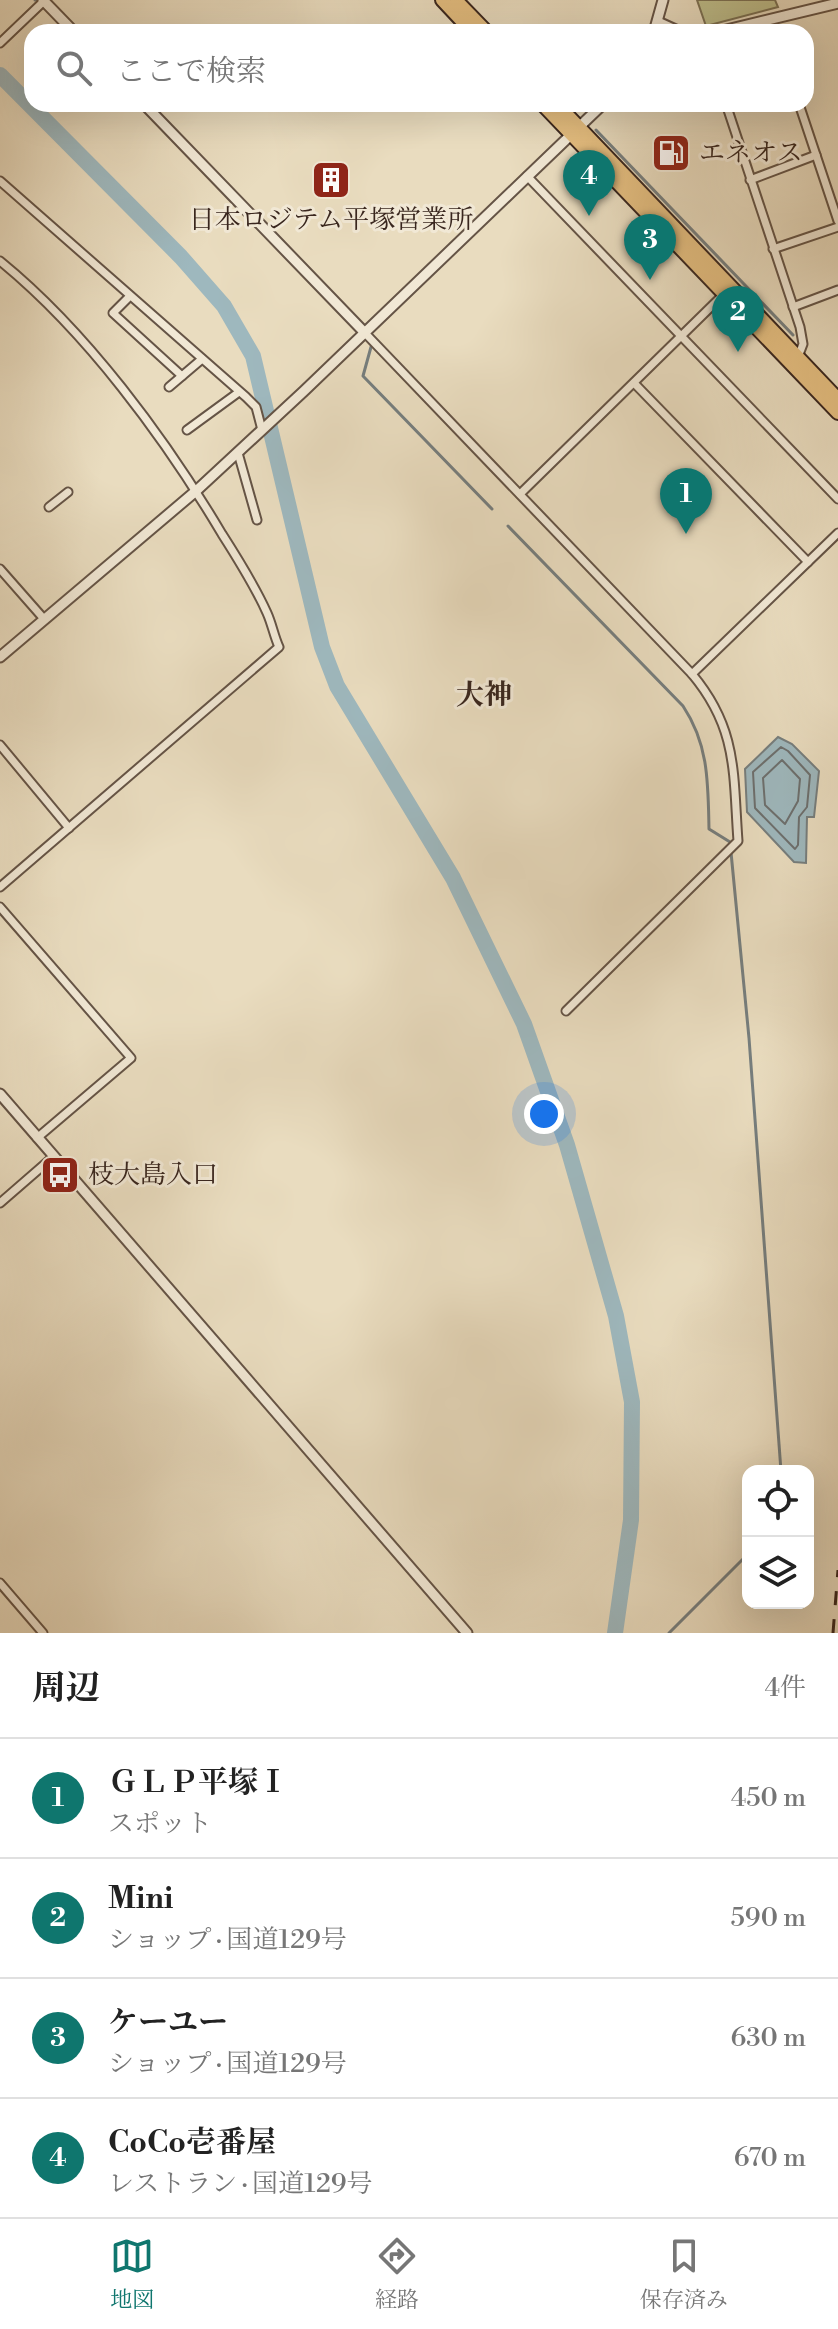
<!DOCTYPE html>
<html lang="ja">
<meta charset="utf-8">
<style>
:root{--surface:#fff;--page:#f6f6f6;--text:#222;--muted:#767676;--line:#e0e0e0;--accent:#0f766e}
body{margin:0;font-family:"Libre Bodoni","Noto Serif JP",serif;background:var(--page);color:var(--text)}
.controls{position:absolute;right:24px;bottom:24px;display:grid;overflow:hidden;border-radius:16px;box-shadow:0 8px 32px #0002}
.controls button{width:72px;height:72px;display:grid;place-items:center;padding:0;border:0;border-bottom:2px solid var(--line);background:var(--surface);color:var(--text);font:40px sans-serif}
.you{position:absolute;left:544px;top:1114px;width:28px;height:28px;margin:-20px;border:6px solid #fff;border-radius:50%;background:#1a73e8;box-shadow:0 0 0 12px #1a73e833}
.badge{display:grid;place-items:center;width:52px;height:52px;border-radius:50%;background:var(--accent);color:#fff;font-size:26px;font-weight:700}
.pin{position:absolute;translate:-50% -66px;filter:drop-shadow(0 2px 4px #0008)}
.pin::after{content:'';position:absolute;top:42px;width:28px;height:24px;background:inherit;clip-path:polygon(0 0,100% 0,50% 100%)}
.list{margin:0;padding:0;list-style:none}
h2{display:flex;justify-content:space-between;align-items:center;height:104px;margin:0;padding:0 32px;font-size:34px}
h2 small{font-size:26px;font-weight:400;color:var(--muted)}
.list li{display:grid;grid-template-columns:52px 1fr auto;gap:24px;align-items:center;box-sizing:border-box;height:120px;padding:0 32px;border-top:2px solid var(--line)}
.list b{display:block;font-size:30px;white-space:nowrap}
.list p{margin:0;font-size:26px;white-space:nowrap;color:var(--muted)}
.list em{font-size:26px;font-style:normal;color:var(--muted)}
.icon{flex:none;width:44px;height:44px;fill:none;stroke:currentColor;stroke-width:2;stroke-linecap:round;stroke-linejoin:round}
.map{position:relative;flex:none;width:838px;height:1633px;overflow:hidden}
.search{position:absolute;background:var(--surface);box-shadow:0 8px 32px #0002;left:24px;right:24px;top:24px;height:88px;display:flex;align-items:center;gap:20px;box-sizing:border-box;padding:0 28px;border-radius:24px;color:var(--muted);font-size:30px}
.sheet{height:584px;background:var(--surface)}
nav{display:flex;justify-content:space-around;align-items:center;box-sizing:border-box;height:112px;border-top:2px solid var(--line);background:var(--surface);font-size:22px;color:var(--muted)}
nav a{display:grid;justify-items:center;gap:4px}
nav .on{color:var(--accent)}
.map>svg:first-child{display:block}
.green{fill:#bebe8c;stroke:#7c7255;stroke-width:2}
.water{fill:#9eb8be;stroke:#767e7e;stroke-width:2}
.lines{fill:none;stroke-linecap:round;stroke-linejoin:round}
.shore{stroke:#6c6f6e;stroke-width:2}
.stream{stroke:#767e7e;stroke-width:3}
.river{stroke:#9eb8be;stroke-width:16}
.minor-casing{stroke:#655446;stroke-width:11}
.tertiary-casing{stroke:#655446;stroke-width:13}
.trunk-casing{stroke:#39261e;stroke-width:16}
.minor{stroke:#f1e8d5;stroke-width:7}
.tertiary{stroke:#f1e8d5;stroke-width:9}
.trunk{stroke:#e4be80;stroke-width:12}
.rail{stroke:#39261e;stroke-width:3;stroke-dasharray:14 14;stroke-linecap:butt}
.labels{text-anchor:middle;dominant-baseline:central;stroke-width:6;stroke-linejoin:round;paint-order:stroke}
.poi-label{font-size:26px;fill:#39261e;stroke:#f1e8d5;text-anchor:start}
.neighbourhood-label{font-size:28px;font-weight:bold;fill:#39261e;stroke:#f1e8d5}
</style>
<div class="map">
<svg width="838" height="1633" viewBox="0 0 838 1633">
<rect width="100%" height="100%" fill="#e9dcbf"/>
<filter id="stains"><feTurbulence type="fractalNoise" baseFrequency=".0025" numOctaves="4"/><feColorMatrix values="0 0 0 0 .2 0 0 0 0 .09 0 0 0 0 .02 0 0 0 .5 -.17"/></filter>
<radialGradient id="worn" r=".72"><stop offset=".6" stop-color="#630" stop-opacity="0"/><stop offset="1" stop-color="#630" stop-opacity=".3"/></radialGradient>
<!-- green -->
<path class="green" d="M697 0H775L778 7 706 26Z"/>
<!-- water -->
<path class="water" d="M778 737 792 744 819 771 814 817H807L806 863 794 862 747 812 745 769Z"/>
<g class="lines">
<!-- shore -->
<g class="shore">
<path d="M781 747 788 751 810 775 807 807 799 817 798 845 795 849 755 808 753 772Z"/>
<path d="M782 760 800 779 798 801 785 824 765 805 763 778Z"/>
</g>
<!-- stream -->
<g class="stream">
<path d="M35 0H36"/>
<path d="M596 130 793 335"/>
<path d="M371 347 363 376 492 509"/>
<path d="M508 526 683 706C709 745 708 784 709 829L730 842 749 1038 781 1471"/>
<path d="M669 1633 748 1554"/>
</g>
<!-- river -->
<path class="river" d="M0 75 181 257 224 306 253 356 322 647 337 686 453 878 524 1024 567 1145 616 1316 632 1402 631 1520 615 1633"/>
<defs>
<g id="minor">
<path d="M0 43 44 1"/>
<path d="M726 104 800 327 803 344 798 357"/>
<path d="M799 104 838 221"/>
<path d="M527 176 838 499"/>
<path d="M750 180 816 155"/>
<path d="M0 181 246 397 256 407 262 430"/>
<path d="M773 249 838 227"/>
<path d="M0 261C86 331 165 438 222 534 238 559 255 586 267 613 272 624 274 636 279 647L0 887"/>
<path d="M130 296 113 313 182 376"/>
<path d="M793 307 838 290"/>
<path d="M365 333 692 674C738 729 733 773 738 841L566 1011"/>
<path d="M634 383 808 562"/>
<path d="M169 387 202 359"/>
<path d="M187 430 239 392"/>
<path d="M238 453 257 520"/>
<path d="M520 494 724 294"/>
<path d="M49 507 68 492"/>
<path d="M0 569 44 619"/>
<path d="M692 674 838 533"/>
<path d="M0 745 69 828"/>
<path d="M0 907 131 1058 37 1138"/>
<path d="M0 1203 53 1157"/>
<path d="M0 1583 43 1633"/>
</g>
<g id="tertiary">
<path d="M43 0 74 32"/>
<path d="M658 22 680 32"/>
<path d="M654 32 663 0"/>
<path d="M718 32 838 3"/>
<path d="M144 104 365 333"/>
<path d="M0 657 196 491 304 391 603 104"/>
<path d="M0 1094 467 1633"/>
</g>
<g id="trunk">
<path d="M442 0 472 32"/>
<path d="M456 0 487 32"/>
<path d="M542 104 838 413"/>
<path d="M557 104 838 399"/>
</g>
</defs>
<!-- minor casing -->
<use href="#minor" class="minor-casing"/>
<!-- tertiary casing -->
<use href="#tertiary" class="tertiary-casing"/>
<!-- trunk casing -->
<use href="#trunk" class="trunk-casing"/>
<!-- minor -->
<use href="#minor" class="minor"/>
<!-- tertiary -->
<use href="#tertiary" class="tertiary"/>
<!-- trunk -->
<use href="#trunk" class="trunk"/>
<!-- rail -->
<path class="rail" d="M833 1633 838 1570"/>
</g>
<!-- icons -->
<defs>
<symbol id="fuel-square" viewBox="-11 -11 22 22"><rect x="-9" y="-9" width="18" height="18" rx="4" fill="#8f2418" stroke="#f1e8d5"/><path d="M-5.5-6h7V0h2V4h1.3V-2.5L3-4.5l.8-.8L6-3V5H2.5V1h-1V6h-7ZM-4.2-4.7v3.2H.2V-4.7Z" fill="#fff"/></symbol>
<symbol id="building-square" viewBox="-11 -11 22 22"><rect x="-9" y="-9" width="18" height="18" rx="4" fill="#8f2418" stroke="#f1e8d5"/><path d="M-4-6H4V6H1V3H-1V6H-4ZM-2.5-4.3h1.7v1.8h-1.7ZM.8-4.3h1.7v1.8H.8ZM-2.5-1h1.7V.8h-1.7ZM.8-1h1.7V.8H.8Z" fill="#fff"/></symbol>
<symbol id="bus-square" viewBox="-11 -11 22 22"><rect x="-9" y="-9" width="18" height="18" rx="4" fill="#8f2418" stroke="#f1e8d5"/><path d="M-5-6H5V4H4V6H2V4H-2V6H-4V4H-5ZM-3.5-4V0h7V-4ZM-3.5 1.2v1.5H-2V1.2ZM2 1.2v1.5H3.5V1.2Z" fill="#fff"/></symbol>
</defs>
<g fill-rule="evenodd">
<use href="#fuel-square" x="649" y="131" width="44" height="44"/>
<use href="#building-square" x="309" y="158" width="44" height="44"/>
<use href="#bus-square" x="38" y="1153" width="44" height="44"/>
</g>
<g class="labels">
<!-- poi labels -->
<g class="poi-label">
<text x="699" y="153">エネオス</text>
<text x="331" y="220" text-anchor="middle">日本ロジテム平塚営業所</text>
<text x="88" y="1175">枝大島入口</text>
</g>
<!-- neighbourhood labels -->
<g class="neighbourhood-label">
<text x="484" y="695">大神</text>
</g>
</g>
<rect width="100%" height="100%" filter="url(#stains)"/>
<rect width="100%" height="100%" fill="url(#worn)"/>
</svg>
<div class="controls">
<button><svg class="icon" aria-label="locate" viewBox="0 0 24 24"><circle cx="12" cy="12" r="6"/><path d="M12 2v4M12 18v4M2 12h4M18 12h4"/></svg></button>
<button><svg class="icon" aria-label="layers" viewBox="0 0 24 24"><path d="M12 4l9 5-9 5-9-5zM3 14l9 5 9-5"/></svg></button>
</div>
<div class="you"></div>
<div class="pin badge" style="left:686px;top:534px">1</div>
<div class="pin badge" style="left:738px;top:352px">2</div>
<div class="pin badge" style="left:650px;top:280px">3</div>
<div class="pin badge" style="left:589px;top:216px">4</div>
<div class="search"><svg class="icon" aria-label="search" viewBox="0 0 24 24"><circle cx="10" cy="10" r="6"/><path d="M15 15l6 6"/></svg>ここで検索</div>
</div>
<section class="sheet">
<h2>周辺<small>4件</small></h2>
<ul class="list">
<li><span class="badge">1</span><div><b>ＧＬＰ平塚Ⅰ</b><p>スポット</p></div><em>450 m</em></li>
<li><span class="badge">2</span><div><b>Mini</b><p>ショップ · 国道129号</p></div><em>590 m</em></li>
<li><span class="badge">3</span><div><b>ケーユー</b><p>ショップ · 国道129号</p></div><em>630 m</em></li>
<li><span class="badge">4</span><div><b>CoCo壱番屋</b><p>レストラン · 国道129号</p></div><em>670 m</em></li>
</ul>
</section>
<nav>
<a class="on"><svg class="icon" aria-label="map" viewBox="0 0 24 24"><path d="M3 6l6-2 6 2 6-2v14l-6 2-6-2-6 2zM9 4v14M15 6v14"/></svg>地図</a>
<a><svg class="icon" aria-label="directions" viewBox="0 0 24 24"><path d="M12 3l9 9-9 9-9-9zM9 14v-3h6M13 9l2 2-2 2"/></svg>経路</a>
<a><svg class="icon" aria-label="saved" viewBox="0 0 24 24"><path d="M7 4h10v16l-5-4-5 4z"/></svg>保存済み</a>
</nav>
